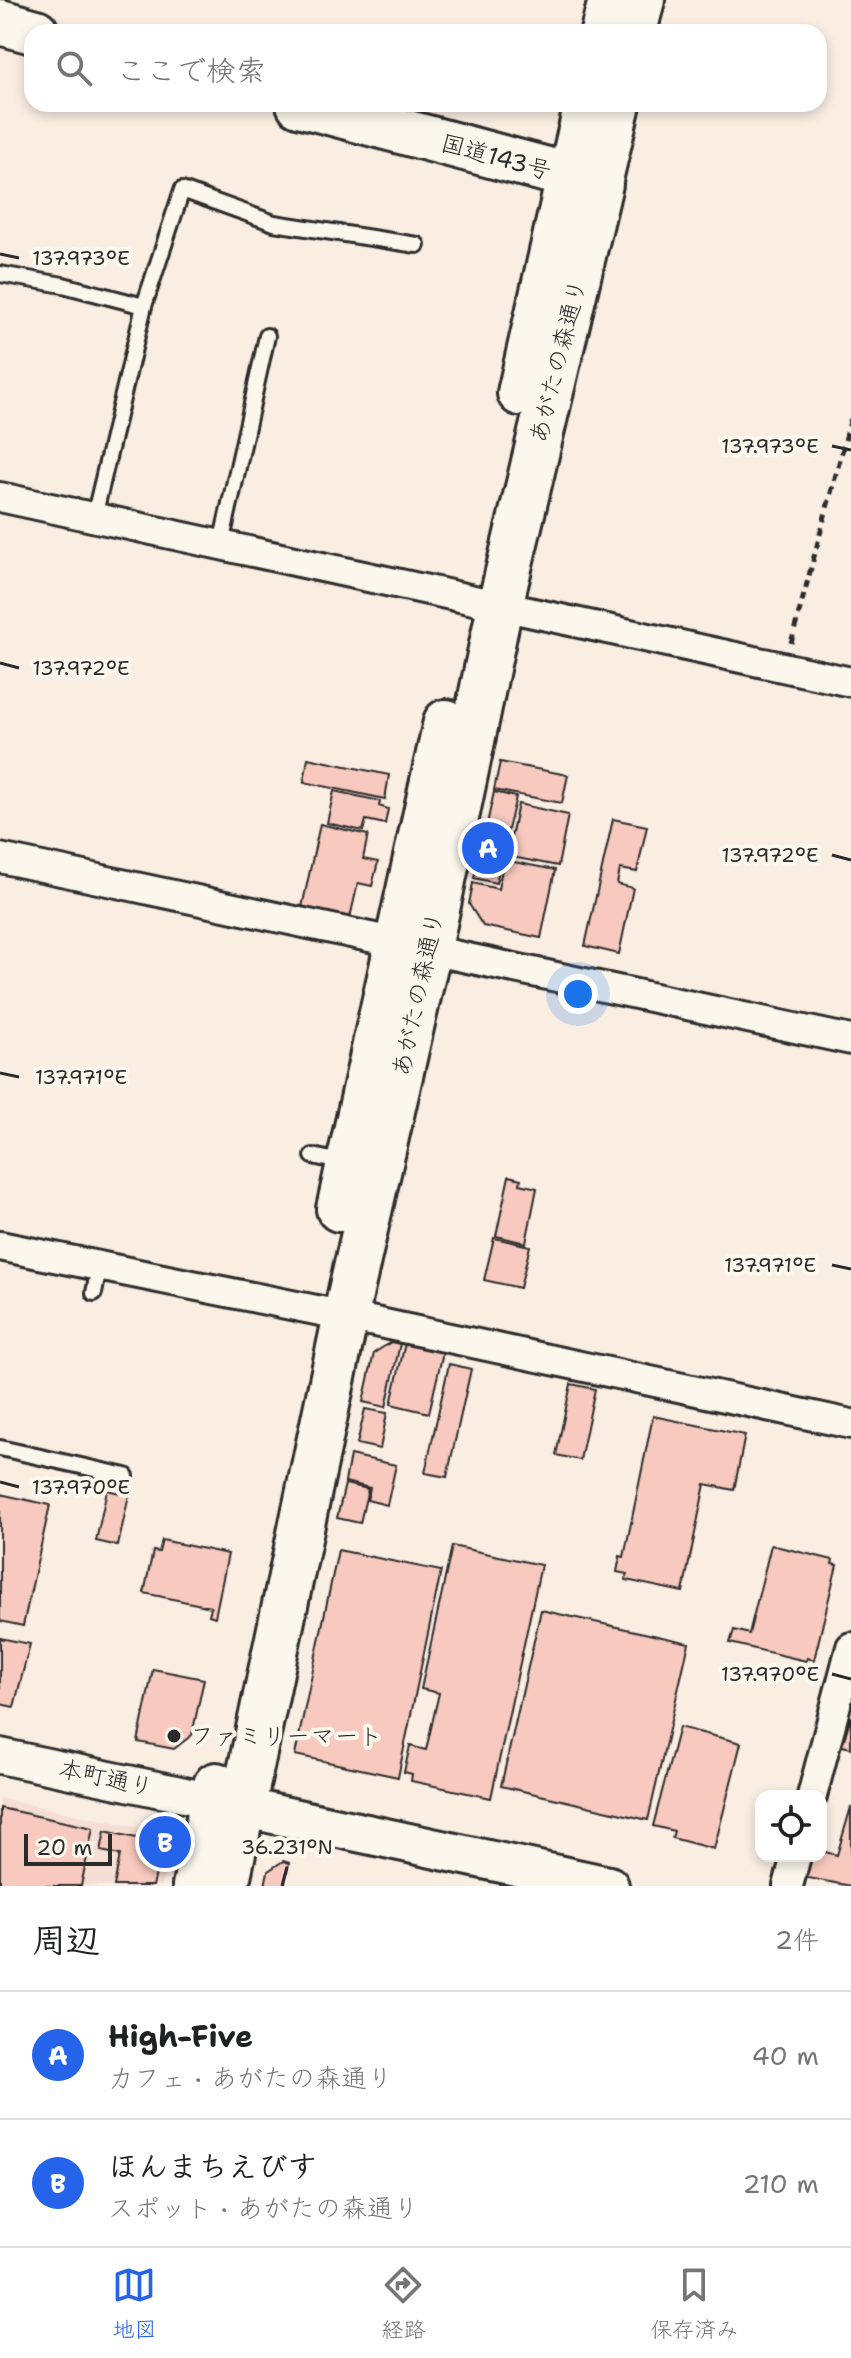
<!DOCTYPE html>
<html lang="ja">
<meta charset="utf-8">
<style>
:root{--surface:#fff;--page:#f6f6f6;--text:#202124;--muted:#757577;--line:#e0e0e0;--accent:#2563eb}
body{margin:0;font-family:"Shantell Sans","Klee One",sans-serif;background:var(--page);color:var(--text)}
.controls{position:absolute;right:24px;bottom:24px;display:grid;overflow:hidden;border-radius:16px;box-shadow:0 4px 12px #0003}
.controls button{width:72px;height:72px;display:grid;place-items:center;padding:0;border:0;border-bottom:2px solid var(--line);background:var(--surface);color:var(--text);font:40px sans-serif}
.scale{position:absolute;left:24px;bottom:20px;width:88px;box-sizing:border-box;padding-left:8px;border:4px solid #2b2b2b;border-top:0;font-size:22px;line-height:28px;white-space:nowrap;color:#2b2b2b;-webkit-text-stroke:6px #fbf7ec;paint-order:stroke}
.you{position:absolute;left:578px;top:994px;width:28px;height:28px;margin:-20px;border:6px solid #fff;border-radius:50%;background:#1a73e8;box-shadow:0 0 0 12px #1a73e833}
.badge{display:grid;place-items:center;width:52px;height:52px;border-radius:50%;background:var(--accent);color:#fff;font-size:26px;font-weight:700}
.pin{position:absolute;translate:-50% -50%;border:4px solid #fff;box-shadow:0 2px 8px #0006}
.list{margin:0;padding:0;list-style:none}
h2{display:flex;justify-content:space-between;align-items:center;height:104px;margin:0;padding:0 32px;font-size:34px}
h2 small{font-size:26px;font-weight:400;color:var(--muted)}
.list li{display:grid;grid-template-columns:52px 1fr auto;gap:24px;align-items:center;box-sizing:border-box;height:128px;padding:0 32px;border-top:2px solid var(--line)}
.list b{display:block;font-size:30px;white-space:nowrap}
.list p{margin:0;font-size:26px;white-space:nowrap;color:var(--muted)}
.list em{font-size:26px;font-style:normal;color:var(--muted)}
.icon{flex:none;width:44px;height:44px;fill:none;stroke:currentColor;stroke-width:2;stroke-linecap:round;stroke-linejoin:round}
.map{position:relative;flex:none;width:851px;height:1886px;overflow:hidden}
.search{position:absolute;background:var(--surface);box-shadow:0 4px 12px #0003;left:24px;right:24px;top:24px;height:88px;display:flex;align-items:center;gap:20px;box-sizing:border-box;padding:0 28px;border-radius:24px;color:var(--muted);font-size:30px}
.sheet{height:360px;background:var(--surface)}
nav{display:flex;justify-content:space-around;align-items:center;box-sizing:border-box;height:112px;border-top:2px solid var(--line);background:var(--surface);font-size:22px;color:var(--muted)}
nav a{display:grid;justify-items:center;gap:4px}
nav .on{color:var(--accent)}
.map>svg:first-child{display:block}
.built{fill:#f5dfd5}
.building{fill:#f8c9be;stroke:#2b2b2b;stroke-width:2}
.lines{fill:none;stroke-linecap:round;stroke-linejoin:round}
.service-casing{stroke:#2b2b2b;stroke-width:20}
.minor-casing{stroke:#2b2b2b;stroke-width:34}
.tertiary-casing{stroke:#2b2b2b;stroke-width:40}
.secondary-casing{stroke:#2b2b2b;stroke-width:44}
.primary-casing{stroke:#2b2b2b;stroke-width:48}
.trunk-casing{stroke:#2b2b2b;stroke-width:50}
.path{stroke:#2b2b2b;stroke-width:5;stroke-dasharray:8 6;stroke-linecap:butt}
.service{stroke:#fbf7ec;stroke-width:14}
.minor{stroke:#fbf7ec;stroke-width:28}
.tertiary{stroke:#fbf7ec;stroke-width:34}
.secondary{stroke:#fbf7ec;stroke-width:38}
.primary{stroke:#fbf7ec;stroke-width:42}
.trunk{stroke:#fbf7ec;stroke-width:44}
.ticks{fill:none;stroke:#2b2b2b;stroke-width:3}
.poi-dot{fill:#2b2b2b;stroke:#fbf7ec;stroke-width:3}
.labels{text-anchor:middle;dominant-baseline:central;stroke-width:8;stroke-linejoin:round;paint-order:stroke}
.street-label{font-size:24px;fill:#2b2b2b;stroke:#fbf7ec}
.poi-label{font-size:24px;fill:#2b2b2b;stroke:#fbf7ec;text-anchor:start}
.ticks-label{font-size:20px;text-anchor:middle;fill:#2b2b2b;stroke:#fbf7ec;stroke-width:8;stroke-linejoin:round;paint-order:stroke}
</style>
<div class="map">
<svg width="851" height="1886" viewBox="0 0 851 1886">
<rect width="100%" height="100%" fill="#faeee3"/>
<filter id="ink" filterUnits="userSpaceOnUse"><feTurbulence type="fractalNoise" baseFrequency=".0125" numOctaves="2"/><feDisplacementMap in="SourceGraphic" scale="16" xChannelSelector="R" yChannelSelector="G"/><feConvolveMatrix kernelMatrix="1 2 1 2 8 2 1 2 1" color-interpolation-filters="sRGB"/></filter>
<g filter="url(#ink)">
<!-- built -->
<path class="built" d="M0 1798 159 1832 169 1849 161 1886H0Z"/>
<!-- building -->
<g class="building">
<path d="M308 758 389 775 385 799 304 782Z"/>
<path d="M500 762 568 775 562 803 494 790Z"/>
<path d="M334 791 380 801 379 806 388 809 385 824 366 820 363 831 327 823Z"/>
<path d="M494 792 516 797 506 838 485 833Z"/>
<path d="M518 804 568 815 558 866 507 856Z"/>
<path d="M613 819 647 826 637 872 620 869 617 884 633 888 619 954 585 946Z"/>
<path d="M320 824 368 835 363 859 378 862 372 886 358 883 349 922 301 912Z"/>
<path d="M484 836 506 841 496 883 474 878Z"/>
<path d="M504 860 555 870 541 938 483 926 469 904 473 883 498 889Z"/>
<path d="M509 1176 521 1179 520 1184 537 1188 526 1243 496 1236Z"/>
<path d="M494 1238 530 1246 520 1288 484 1280Z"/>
<path d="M391 1342 400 1344 386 1407 363 1402 374 1353Z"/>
<path d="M405 1343 443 1352 429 1413 391 1404Z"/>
<path d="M449 1364 471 1369 447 1477 425 1473Z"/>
<path d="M571 1384 595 1389 580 1460 556 1455Z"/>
<path d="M365 1409 387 1413 380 1449 357 1444Z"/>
<path d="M653 1416 745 1435 734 1490 705 1484 683 1592 626 1580 627 1574 617 1572 620 1556 624 1557Z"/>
<path d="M350 1455 396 1465 387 1505 367 1500 370 1488 345 1482Z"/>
<path d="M345 1484 368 1489 360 1523 337 1518Z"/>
<path d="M107 1490 129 1495 118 1546 96 1541Z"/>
<path d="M0 1494 50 1505 23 1626 0 1621Z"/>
<path d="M162 1540 228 1554 215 1617 209 1615 211 1607 144 1593 153 1551 159 1552Z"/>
<path d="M771 1545 833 1560 832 1564 837 1565 814 1660 807 1658 806 1661 730 1643 734 1630 749 1634Z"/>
<path d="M452 1546 541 1565 491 1798 411 1781 412 1774 404 1772 410 1746 426 1750 439 1693 421 1689Z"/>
<path d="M338 1550 441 1571 398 1777 295 1755Z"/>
<path d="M541 1610 689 1643 648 1820 501 1786Z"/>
<path d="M0 1638 30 1644 14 1707 0 1704Z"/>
<path d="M153 1669 204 1679 192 1735 174 1749 138 1742Z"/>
<path d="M851 1716V1748L842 1746Z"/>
<path d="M679 1727 741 1743 714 1849 672 1838 674 1831 653 1826Z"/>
<path d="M851 1807V1886L798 1876 802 1856H821V1851L837 1855Z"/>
<path d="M0 1808 93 1828 81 1886H0Z"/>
<path d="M105 1831 154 1842 161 1852 153 1886H114L120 1855 101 1851Z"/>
<path d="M283 1861 289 1863 284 1886H265L268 1871Z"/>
</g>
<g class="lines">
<defs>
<g id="service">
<path d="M0 274 63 285 144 306"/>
<path d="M94 517 144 306 182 190 274 223 417 245"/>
<path d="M221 544 267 336"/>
<path d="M313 1156 344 1163"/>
<path d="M94 1293 99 1267"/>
<path d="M0 1448 126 1476"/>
</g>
<g id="minor">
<path d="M0 497 851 682"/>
<path d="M0 858 851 1040"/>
<path d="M0 1246 375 1322 851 1424"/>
<path d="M812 1796 851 1647"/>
<path d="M788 1886 796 1856"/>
</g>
<path id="tertiary" d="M0 1756 213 1801"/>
<path id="secondary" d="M213 1801 609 1886"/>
<g id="primary">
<path d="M602 32 610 0"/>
<path d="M635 32 643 0"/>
<path d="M569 177 586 104"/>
<path d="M600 184 619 104"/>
</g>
<g id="trunk">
<path d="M0 22 36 32"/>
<path d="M520 393 569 177"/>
<path d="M339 1209 446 722"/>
<path d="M195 1886 216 1785"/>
<path d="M226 1886 351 1291 429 948 500 606 600 184 299 104"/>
</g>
</defs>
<!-- service casing -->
<use href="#service" class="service-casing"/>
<!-- minor casing -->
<use href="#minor" class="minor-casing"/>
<!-- tertiary casing -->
<use href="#tertiary" class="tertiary-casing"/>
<!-- secondary casing -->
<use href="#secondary" class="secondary-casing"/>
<!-- primary casing -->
<use href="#primary" class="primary-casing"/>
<!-- trunk casing -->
<use href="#trunk" class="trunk-casing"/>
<!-- path -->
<path class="path" d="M791 643 851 418"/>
<!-- service -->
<use href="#service" class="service"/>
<!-- minor -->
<use href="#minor" class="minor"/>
<!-- tertiary -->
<use href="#tertiary" class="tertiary"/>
<!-- secondary -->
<use href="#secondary" class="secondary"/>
<!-- primary -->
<use href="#primary" class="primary"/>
<!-- trunk -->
<use href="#trunk" class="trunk"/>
</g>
</g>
<!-- ticks -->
<path class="ticks" d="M0 254 19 258M832 446 851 450M0 663 19 668M832 855 851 860M0 1073 19 1077M832 1265 851 1269M0 1482 19 1487M832 1674 851 1679M282 1886 287 1867"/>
<!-- markers -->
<circle class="poi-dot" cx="174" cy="1736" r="8"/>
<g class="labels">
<!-- street labels -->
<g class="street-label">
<text transform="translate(496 157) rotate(15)">国道143号</text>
<text transform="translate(558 361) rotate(-76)">あがたの森通り</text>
<text transform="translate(418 994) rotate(-78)">あがたの森通り</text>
<text transform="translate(106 1778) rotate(12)">本町通り</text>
</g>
<!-- poi labels -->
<g class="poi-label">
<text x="190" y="1736">ファミリーマート</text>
</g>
</g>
<g class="ticks-label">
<text x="81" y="265">137.973°E</text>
<text x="770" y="453">137.973°E</text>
<text x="81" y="675">137.972°E</text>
<text x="770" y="862">137.972°E</text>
<text x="81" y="1084">137.971°E</text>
<text x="770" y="1272">137.971°E</text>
<text x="81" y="1494">137.970°E</text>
<text x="770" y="1681">137.970°E</text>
<text x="287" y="1854">36.231°N</text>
</g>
</svg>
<div class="controls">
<button><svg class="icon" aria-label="locate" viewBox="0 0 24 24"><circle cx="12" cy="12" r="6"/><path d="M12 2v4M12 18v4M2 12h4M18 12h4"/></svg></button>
</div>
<div class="scale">20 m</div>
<div class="you"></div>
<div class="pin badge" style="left:488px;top:848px">A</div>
<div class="pin badge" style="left:165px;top:1842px">B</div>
<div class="search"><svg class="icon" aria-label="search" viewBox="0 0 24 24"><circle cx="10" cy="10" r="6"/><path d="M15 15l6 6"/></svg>ここで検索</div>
</div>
<section class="sheet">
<h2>周辺<small>2件</small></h2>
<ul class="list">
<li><span class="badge">A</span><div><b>High-Five</b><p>カフェ · あがたの森通り</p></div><em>40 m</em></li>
<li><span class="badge">B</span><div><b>ほんまちえびす</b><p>スポット · あがたの森通り</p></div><em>210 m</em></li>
</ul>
</section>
<nav>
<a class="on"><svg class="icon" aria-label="map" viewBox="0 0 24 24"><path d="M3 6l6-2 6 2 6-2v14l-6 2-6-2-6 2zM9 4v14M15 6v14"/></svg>地図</a>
<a><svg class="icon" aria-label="directions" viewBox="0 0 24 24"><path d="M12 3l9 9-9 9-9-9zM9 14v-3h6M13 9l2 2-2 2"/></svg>経路</a>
<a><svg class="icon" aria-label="saved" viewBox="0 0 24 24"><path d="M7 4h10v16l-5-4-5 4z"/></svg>保存済み</a>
</nav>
